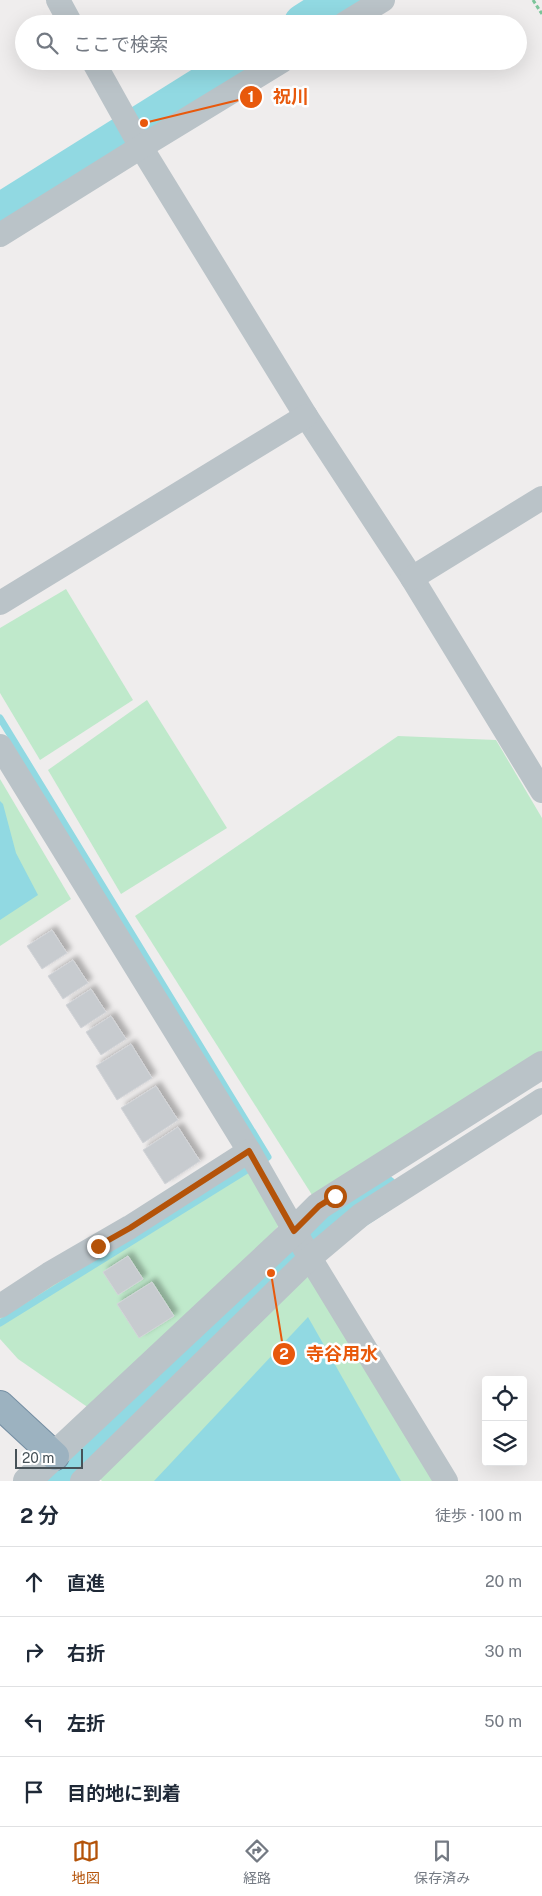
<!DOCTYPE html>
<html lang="ja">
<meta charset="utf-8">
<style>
:root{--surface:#fff;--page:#f2f2f3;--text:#1f2937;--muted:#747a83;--line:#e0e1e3;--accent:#b45309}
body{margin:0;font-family:"Public Sans","Noto Sans JP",sans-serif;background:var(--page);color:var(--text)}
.controls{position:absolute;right:15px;bottom:15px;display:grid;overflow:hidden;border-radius:5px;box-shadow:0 5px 20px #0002}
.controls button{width:45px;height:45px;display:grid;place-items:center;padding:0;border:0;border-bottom:1px solid var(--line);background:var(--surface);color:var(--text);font:25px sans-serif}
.scale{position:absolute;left:15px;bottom:12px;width:68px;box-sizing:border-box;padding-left:5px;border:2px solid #475258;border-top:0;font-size:14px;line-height:18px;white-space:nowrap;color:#475258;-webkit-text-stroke:4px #fff;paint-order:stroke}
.stop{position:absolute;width:15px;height:15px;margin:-11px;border:4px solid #b45309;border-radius:50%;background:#fff}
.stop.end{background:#b45309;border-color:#fff;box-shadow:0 1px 5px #0008}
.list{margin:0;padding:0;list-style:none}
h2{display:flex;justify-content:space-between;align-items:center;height:65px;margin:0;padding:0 20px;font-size:21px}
h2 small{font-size:16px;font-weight:400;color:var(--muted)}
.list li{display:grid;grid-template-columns:32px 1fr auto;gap:15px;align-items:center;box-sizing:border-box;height:70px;padding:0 20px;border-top:1px solid var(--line)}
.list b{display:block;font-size:19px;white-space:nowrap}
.list em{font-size:16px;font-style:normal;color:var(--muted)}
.icon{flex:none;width:28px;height:28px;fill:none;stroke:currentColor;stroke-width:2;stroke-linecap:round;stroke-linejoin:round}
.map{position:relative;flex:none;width:542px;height:1481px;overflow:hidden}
.search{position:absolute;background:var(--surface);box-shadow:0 5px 20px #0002;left:15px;right:15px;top:15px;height:55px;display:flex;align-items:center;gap:12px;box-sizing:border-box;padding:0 18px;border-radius:28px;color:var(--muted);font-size:19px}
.sheet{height:345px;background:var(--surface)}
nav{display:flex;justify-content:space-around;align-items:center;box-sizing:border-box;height:70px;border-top:1px solid var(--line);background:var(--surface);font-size:14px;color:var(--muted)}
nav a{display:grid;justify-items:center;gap:2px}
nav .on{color:var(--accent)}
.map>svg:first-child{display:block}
.green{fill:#bfe9cb}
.water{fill:#91d9e2}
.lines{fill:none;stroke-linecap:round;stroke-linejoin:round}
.stream{stroke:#91d9e2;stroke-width:7}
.river{stroke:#91d9e2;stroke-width:41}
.building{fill:#c7cbcf;stroke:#d2d4d8;filter:url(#shadow)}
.trunk-casing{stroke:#758fa3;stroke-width:30}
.path{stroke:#7bc499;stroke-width:3;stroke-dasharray:4 2.5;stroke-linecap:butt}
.minor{stroke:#bac3c8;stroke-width:24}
.tertiary{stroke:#bac3c8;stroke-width:28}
.trunk{stroke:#9cb2c0;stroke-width:28}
.route{stroke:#b45309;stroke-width:6}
.leader{fill:none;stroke:#e8590c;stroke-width:2}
.callout-dot{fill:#e8590c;stroke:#fff;stroke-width:2}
.mark-label{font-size:15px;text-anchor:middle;font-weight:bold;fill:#fff}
.callout-label{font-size:18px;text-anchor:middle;font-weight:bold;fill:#e8590c;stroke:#fff;stroke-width:5;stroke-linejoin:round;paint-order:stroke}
</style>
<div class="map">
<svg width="542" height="1481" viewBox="0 0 542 1481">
<defs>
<filter id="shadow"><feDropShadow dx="4.5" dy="-4.5" stdDeviation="2.5" flood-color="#0004"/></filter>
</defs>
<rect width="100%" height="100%" fill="#efeded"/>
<!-- green -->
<g class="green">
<path d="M66 589 133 700 40 760 0 693V628Z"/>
<path d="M147 700 227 828 121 894 48 770Z"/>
<path d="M398 736 496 740 542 818V1065L319 1206 135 916Z"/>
<path d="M0 779 71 899 0 946Z"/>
<path d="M249 1151 286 1217 188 1331 99 1415 18 1359 0 1339V1307Z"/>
<path d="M316 1268 446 1481H102L92 1471Z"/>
</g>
<!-- water -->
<g class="water">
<path d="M0 801 3 804 16 853 38 895 0 920Z"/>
<path d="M308 1317 401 1481H154Z"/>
</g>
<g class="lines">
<!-- stream -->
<path class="stream" d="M0 718 268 1157 0 1323"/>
<!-- river -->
<g class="river">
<path d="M304 24 342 0"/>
<path d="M0 214 244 61"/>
<path d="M65 1481 271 1273 320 1232 379 1193"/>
</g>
</g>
<!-- building -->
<g class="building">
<path d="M52 930 67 953 42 969 27 946Z"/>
<path d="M73 960 88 983 63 999 48 976Z"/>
<path d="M91 989 106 1012 81 1028 66 1005Z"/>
<path d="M111 1016 126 1039 101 1055 86 1032Z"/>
<path d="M131 1044 152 1078 117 1100 96 1066Z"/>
<path d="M156 1086 178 1120 143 1143 121 1108Z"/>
<path d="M178 1127 200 1161 165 1184 143 1150Z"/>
<path d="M128 1256 143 1279 118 1295 103 1272Z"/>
<path d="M152 1282 174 1316 139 1338 117 1304Z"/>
</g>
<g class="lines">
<defs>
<path id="trunk" d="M0 1405 55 1456"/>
</defs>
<!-- trunk casing -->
<use href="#trunk" class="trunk-casing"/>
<!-- path -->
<path class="path" d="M533 0 542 14"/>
<!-- minor -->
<g class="minor">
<path d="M58 0 71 24"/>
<path d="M344 24 383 0"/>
<path d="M93 61 141 147 306 416 412 578 542 791"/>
<path d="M0 235 141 147 282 61"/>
<path d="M412 578 542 498"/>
<path d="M0 603 306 416"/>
<path d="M0 746 249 1151 310 1258 446 1481"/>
<path d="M0 1306 49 1274 130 1227 249 1151"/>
<path d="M82 1481 310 1258 361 1215 542 1100"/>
</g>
<!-- tertiary -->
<path class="tertiary" d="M27 1481 294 1231 319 1206 542 1065"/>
<!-- trunk -->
<use href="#trunk" class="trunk"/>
</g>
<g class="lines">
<!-- route -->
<path class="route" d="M98 1246 130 1228 249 1151 294 1231 319 1206 335 1196"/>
</g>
<!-- callouts -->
<path class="leader" d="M144 123L251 97M271 1273L284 1354"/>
<g class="callout-dot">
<circle cx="144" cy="123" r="5"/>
<circle cx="271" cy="1273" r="5"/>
<circle cx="251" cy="97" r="12"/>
<circle cx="284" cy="1354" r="12"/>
</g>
<g class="mark-label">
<text x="251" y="102">1</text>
<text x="284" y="1359">2</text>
</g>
<g class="callout-label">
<text x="291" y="103">祝川</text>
<text x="342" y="1360">寺谷用水</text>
</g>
</svg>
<div class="controls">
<button><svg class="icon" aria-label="locate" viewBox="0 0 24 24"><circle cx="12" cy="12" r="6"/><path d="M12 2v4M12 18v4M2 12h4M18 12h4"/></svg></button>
<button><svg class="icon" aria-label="layers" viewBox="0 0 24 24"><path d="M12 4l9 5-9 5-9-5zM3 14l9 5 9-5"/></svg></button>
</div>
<div class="scale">20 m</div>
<div class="stop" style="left:335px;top:1196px"></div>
<div class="stop end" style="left:98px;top:1246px"></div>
<div class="search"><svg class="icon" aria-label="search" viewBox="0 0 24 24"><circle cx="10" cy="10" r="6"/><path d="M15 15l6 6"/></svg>ここで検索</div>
</div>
<section class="sheet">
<h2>2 分<small>徒歩 · 100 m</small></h2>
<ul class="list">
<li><svg class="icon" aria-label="ahead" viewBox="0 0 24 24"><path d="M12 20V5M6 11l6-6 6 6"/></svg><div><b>直進</b></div><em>20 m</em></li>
<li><svg class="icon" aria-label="right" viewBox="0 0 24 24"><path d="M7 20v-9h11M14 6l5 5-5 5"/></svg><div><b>右折</b></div><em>30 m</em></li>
<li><svg class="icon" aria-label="left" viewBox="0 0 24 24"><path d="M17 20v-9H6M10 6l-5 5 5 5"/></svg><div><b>左折</b></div><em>50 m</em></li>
<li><svg class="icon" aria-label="arrive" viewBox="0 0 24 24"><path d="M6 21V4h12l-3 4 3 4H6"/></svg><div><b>目的地に到着</b></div></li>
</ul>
</section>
<nav>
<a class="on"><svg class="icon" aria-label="map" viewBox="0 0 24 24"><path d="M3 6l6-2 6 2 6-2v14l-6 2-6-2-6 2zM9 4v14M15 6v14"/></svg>地図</a>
<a><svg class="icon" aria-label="directions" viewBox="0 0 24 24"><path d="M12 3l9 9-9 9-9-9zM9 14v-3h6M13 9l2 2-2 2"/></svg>経路</a>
<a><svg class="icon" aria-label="saved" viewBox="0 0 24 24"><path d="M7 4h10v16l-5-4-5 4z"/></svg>保存済み</a>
</nav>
